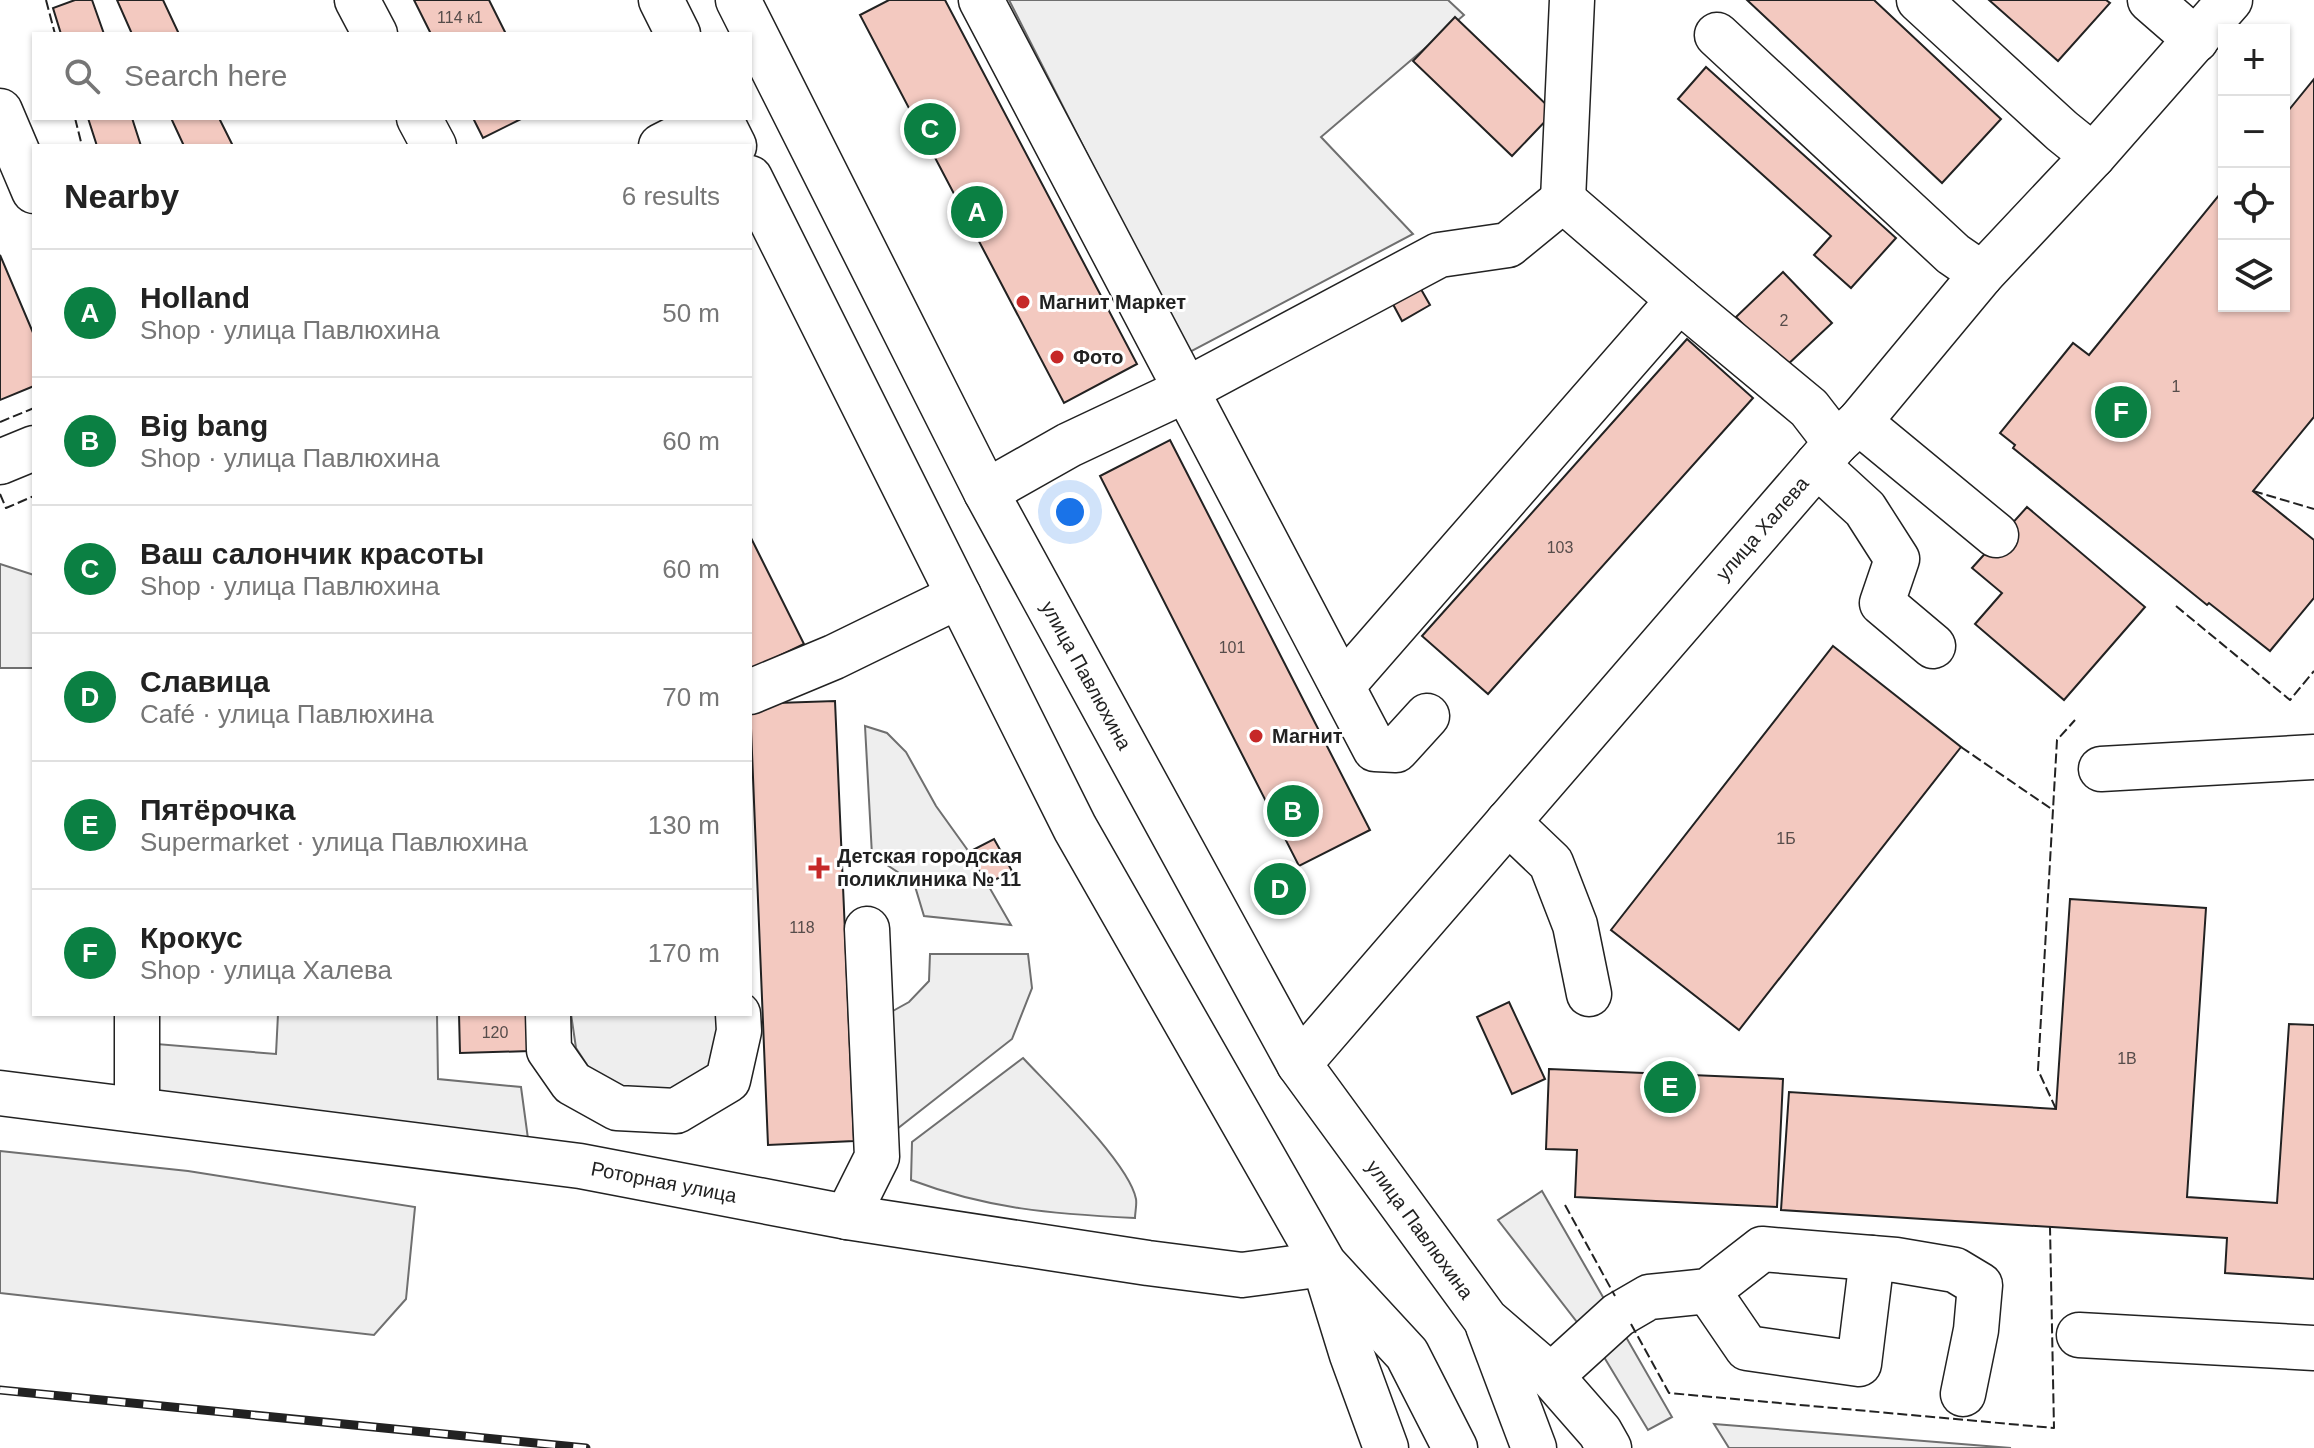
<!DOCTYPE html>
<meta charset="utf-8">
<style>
:root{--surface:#fff;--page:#f2f2f2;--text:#222;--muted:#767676;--line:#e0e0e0;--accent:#0b8043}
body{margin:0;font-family:Arial,sans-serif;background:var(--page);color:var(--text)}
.controls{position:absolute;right:24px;top:24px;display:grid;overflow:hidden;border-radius:0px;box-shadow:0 2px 6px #0004}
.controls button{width:72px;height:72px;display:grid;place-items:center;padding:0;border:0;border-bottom:2px solid var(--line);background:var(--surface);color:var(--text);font:40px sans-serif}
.you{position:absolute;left:1070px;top:512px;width:28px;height:28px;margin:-20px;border:6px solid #fff;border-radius:50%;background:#1a73e8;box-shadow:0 0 0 12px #1a73e833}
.badge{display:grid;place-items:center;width:52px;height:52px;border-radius:50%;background:var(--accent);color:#fff;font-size:26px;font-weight:700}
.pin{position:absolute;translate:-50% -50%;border:4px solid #fff;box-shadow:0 2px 8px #0006}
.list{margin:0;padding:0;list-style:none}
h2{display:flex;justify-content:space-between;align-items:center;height:104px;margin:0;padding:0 32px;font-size:34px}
h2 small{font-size:26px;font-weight:400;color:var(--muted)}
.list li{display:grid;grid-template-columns:52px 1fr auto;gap:24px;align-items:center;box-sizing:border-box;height:128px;padding:0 32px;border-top:2px solid var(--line)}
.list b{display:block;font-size:30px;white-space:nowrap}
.list p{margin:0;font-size:26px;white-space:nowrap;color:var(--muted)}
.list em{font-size:26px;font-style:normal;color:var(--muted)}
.icon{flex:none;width:44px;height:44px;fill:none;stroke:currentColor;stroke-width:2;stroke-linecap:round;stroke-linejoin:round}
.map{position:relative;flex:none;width:2314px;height:1448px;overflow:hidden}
.search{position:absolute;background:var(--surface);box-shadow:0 2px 6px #0004;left:32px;top:32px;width:720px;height:88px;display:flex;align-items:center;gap:20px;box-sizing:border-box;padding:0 28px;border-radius:0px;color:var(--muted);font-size:30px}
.panel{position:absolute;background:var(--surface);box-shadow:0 2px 6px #0004;left:32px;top:144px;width:720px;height:872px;border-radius:0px}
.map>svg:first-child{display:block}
.green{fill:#eee;stroke:#6f6f6f;stroke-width:2}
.building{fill:#f3c9c0;stroke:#222;stroke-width:2}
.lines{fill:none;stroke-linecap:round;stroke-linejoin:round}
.minor-casing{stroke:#222;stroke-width:47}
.major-casing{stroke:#222;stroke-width:47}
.minor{stroke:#fff;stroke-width:44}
.major{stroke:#fff;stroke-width:44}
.rail-casing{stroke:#222;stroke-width:9}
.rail{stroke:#fff;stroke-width:6;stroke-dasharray:18;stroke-linecap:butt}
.fence{stroke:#222;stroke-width:2;stroke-dasharray:10 4;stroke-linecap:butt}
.poi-dot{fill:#c62828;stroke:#fff;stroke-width:3}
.labels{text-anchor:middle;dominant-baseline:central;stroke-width:6;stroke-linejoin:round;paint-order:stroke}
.number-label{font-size:16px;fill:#564c4a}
.poi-label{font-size:20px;font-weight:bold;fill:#222;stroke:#fff;text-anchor:start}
.street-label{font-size:20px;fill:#222;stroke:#fff}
</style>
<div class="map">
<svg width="2314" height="1448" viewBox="0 0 2314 1448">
<rect width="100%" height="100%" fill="#fff"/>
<!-- green -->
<g class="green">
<path d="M1009 0H1448L1464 15 1321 137 1413 234 1188 353Z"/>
<path d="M0 564 34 575V668H0Z"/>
<path d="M865 726 887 733 906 752 936 806 969 852 1011 925 924 916 914 883 872 855Z"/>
<path d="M930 954H1028L1032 988 1012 1039 888 1136 882 1017 909 1002 929 981Z"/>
<path d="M278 1014H437L438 1079 521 1087 529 1146 152 1099 157 1044 276 1054Z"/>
<path d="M571 1014H731L710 1068 670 1091 631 1090 591 1071 576 1048Z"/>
<path d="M1023 1058C1050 1087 1129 1163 1136 1199 1137 1205 1135 1212 1135 1218 1053 1214 988 1209 911 1180L912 1142Z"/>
<path d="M0 1151 188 1171 415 1207 406 1299 374 1335 0 1293Z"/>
<path d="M1542 1191 1672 1417 1648 1430 1604 1357 1498 1220Z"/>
<path d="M1714 1424 2011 1448H1729Z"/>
</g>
<!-- building -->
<g class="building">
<path d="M75 0H92L104 34H61L53 8Z"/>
<path d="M117 0H163L179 34H132Z"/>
<path d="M414 0H489L506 34H431Z"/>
<path d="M889 0H945L1137 364 1064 403 860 15Z"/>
<path d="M1747 0H1874L2001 119 1942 183Z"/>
<path d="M1989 0H2106L2110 3 2058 61Z"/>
<path d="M1455 17 1554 112 1512 156 1413 61Z"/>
<path d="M1706 67 1896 238 1851 288 1814 255 1831 236 1678 99Z"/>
<path d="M2314 79V417L2253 491 2314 540V598L2270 651 2209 603 2207 605 2013 448 2015 445 2000 433 2073 343 2089 355 2224 189V306H2284V116Z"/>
<path d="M88 118H132L141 146H97Z"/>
<path d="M171 118H219L233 146H184Z"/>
<path d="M473 118H523L483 138Z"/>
<path d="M0 255 34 335V386L0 400Z"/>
<path d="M1783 272 1832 323 1785 367 1736 317Z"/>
<path d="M1414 277 1430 305 1402 321 1387 293Z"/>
<path d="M1687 339 1753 398 1488 694 1422 636Z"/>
<path d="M1170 440 1370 830 1299 866 1100 476Z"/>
<path d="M2027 507 2145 607 2064 700 1975 624 2002 593 1972 568Z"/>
<path d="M750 536 804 644 750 670Z"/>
<path d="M1833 646 1961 747 1739 1030 1611 930Z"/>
<path d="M835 701 854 1141 768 1145 750 704Z"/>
<path d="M994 839 1012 871 987 884 969 852Z"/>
<path d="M2070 899 2206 908 2187 1197 2277 1203 2289 1024 2314 1025V1279L2225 1273 2227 1238 1781 1210 1789 1092 2056 1109Z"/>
<path d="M1509 1002 1545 1079 1512 1094 1477 1017Z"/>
<path d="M459 1014H529L530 1051 460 1053Z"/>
<path d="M1549 1069 1783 1079 1777 1207 1575 1197 1577 1150 1546 1149Z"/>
</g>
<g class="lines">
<defs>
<g id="minor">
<path d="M357 0 375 34"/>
<path d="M981 0 1375 749 1396 750 1427 716"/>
<path d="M1919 0 2062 131 2093 156"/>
<path d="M2150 0 2196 40"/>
<path d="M1717 35 1953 254 1982 274"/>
<path d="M0 111 34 191"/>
<path d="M419 118 434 146"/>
<path d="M661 146 716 118"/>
<path d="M1563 200 1572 0"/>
<path d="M1859 422 1996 535"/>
<path d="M0 462 34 448"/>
<path d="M1817 465 1865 509 1897 559 1882 603 1933 646"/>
<path d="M986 492 1069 445 1188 389 1439 255 1508 245 1563 200 1679 300"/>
<path d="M1342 686 1679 300 1809 408 1836 443"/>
<path d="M750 692 834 657 959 596"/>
<path d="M2101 769 2314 757"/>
<path d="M1508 822 1551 863 1575 925 1589 994"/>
<path d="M548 1014 549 1050 572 1083 617 1108 676 1111 728 1080 739 1031 738 1014"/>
<path id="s1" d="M1299 1064 1836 443 1859 422 1982 274 2093 156 2230 0"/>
<path id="s2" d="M0 1093 580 1166 847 1217 1148 1263 1242 1275 1324 1264"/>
<path d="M137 1110V1014"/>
<path d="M847 1217 877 1157 867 929"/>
<path d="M1708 1291 1747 1348 1859 1364 1872 1258"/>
<path d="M2079 1335 2314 1348"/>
<path d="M1551 1376 1618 1315 1649 1297 1708 1291 1762 1249 1896 1260 1955 1270 1980 1285 1976 1330 1963 1394"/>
</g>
<g id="major">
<path d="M661 0 678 34"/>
<path id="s3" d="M738 0 986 492 1299 1064 1486 1320 1551 1376 1600 1432 1609 1448"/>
<path d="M720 118 734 146"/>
<path d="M750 178 1075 828 1324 1264 1407 1354 1455 1448"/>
<path d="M1327 1274 1352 1355 1386 1448"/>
<path d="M1488 1326 1534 1448"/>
</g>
</defs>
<!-- minor casing -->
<use href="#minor" class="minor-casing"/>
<!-- major casing -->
<use href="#major" class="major-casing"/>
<!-- minor -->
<use href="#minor" class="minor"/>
<!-- major -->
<use href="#major" class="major"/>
<defs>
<path id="rail" d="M0 1390 586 1448"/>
</defs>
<!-- rail casing -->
<use href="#rail" class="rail-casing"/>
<!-- rail -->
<use href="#rail" class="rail"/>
<!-- fence -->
<g class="fence">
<path d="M46 0 55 34"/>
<path d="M75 118 82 146"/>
<path d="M0 422 34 408"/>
<path d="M2253 491 2314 509"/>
<path d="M0 494 6 508 34 496"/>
<path d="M2176 606 2290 700 2314 671"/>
<path d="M1961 747 2053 810"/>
<path d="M2056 1109 2038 1070 2057 740 2075 720"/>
<path d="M1565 1205 1615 1296"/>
<path d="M1631 1324 1669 1393 2054 1428 2050 1227"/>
</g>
</g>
<!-- markers -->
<g class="poi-dot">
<circle cx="1023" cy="302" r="8"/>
<circle cx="1057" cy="357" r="8"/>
<circle cx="1256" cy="736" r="8"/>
<path d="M815 856h8v8h8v8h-8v8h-8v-8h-8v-8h8z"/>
</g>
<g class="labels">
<!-- number labels -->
<g class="number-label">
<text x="460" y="17">114 к1</text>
<text x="1784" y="320">2</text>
<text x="2176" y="386">1</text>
<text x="1560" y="547">103</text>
<text x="1232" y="647">101</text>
<text x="1786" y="838">1Б</text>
<text x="802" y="927">118</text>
<text x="495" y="1032">120</text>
<text x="2127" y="1058">1В</text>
</g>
<!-- poi labels -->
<g class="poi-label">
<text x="1039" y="302">Магнит Маркет</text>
<text x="1073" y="357">Фото</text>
<text x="1272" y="736">Магнит</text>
<text x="837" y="856">Детская городская<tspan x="837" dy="23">поликлиника № 11</tspan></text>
</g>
<!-- street labels -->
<g class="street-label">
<text stroke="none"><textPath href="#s1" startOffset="708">улица Халева</textPath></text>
<text stroke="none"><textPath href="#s3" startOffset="760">улица Павлюхина</textPath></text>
<text stroke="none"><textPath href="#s2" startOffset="670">Роторная улица</textPath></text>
<text stroke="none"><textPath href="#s3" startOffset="1408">улица Павлюхина</textPath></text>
</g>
</g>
</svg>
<div class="controls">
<button>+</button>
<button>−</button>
<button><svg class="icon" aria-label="locate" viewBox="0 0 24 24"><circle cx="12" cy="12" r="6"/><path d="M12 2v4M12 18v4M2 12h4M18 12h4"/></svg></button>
<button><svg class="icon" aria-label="layers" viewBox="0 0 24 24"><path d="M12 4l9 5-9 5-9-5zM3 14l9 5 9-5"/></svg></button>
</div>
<div class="you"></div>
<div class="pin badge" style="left:977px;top:212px">A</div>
<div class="pin badge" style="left:1293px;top:811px">B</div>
<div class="pin badge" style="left:930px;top:129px">C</div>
<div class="pin badge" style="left:1280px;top:889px">D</div>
<div class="pin badge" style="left:1670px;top:1087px">E</div>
<div class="pin badge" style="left:2121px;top:412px">F</div>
<div class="search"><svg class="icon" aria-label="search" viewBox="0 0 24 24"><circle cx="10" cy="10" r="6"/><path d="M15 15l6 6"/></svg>Search here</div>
<section class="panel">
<h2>Nearby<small>6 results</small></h2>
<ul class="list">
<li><span class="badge">A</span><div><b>Holland</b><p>Shop · улица Павлюхина</p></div><em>50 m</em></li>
<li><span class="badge">B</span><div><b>Big bang</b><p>Shop · улица Павлюхина</p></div><em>60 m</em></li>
<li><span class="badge">C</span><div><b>Ваш салончик красоты</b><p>Shop · улица Павлюхина</p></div><em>60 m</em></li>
<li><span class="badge">D</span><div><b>Славица</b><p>Café · улица Павлюхина</p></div><em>70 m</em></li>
<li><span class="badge">E</span><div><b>Пятёрочка</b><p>Supermarket · улица Павлюхина</p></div><em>130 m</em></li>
<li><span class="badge">F</span><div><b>Крокус</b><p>Shop · улица Халева</p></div><em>170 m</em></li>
</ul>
</section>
</div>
